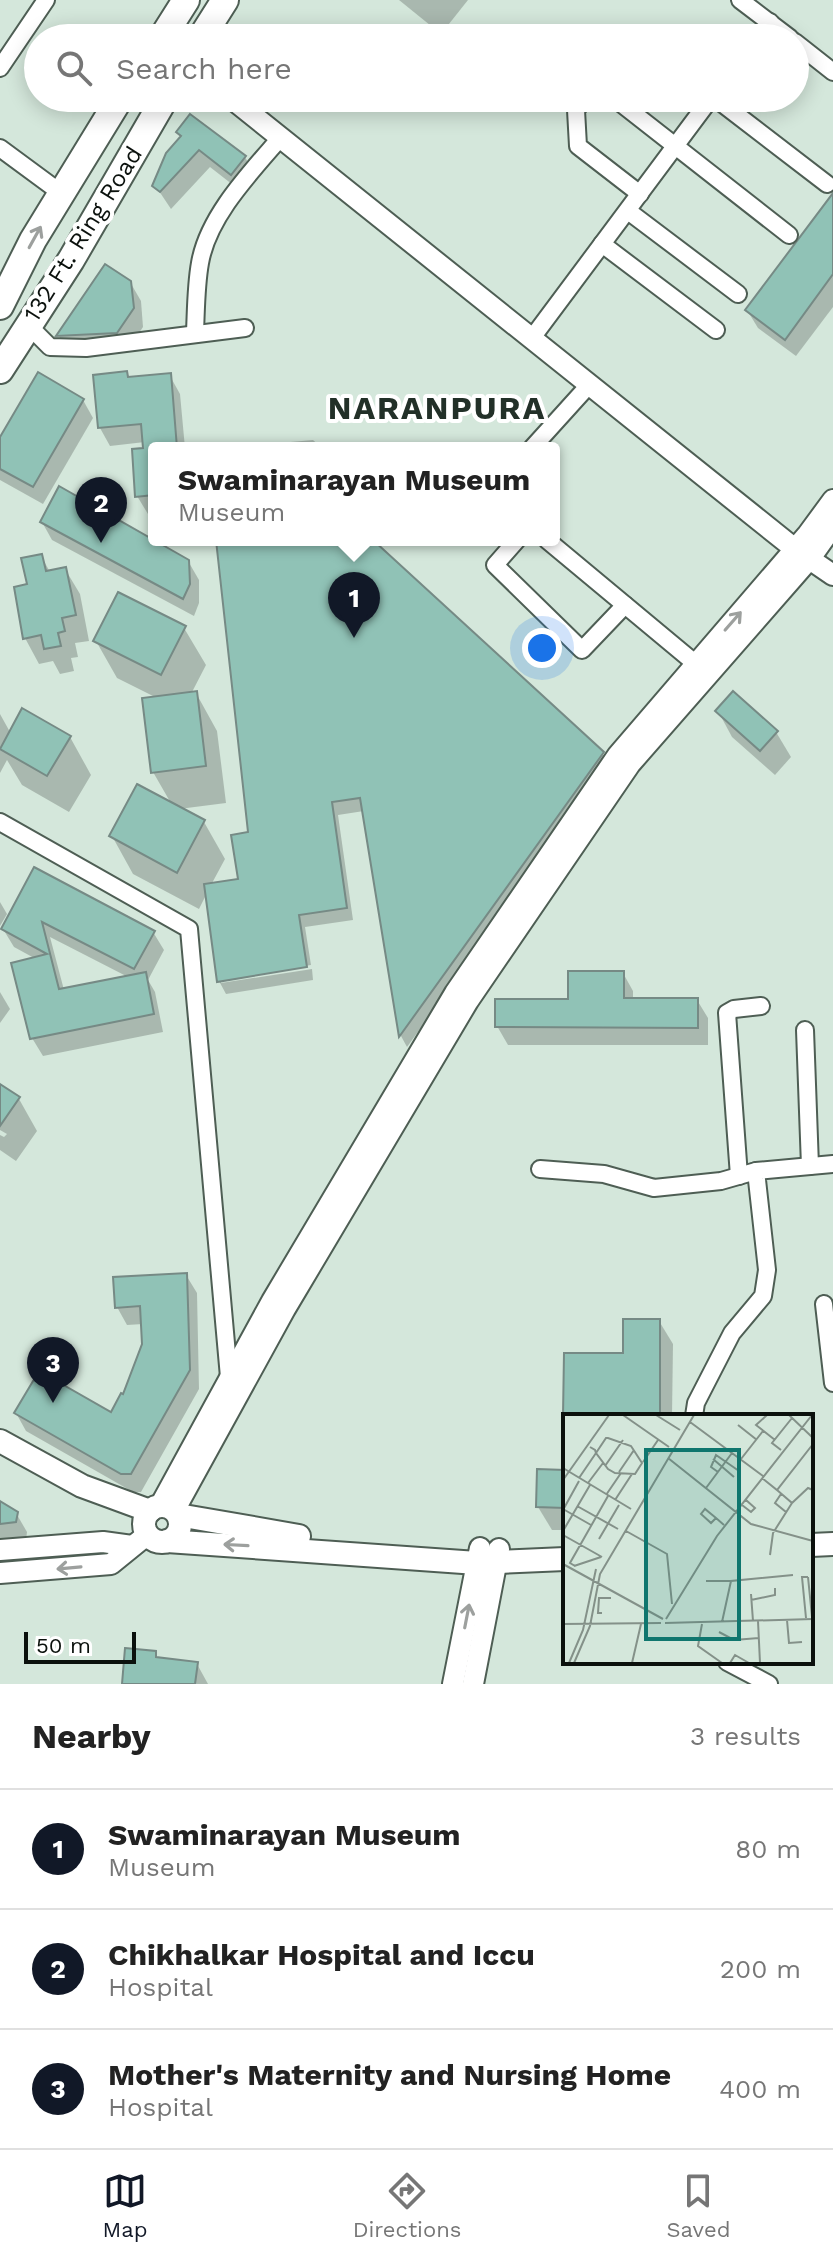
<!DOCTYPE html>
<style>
:root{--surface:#fff;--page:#f6f6f6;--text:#222;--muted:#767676;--line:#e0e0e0;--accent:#111827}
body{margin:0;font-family:"Work Sans",sans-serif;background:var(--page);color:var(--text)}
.scale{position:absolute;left:24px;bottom:20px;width:112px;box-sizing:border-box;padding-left:8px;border:4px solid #0b110d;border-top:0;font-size:22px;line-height:28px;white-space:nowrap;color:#0b110d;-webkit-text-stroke:6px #fff;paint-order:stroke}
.you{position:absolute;left:542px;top:648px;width:28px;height:28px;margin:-20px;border:6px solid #fff;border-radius:50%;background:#1a73e8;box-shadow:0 0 0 12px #1a73e833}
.badge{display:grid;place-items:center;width:52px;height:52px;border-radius:50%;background:var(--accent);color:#fff;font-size:26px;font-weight:700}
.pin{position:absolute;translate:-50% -66px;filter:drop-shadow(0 2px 4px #0008)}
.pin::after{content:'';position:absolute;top:42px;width:28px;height:24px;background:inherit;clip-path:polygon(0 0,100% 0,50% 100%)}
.popup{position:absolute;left:148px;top:442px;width:412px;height:104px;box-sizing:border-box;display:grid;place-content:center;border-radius:8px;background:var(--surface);filter:drop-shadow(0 2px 6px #0005);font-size:26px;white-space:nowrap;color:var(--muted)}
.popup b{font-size:30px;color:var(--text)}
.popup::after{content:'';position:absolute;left:50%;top:100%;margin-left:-16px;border:16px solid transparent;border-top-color:var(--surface)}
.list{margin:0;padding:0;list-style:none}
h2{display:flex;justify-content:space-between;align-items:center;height:104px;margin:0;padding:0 32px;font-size:34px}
h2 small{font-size:26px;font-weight:400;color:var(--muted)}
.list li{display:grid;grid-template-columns:52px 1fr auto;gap:24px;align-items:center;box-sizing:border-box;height:120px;padding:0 32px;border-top:2px solid var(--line)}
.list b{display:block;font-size:30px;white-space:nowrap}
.list p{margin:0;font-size:26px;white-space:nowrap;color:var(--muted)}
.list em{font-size:26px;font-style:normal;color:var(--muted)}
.icon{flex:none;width:44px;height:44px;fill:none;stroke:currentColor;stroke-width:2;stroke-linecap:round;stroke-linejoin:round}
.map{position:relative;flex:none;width:833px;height:1684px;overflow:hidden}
.search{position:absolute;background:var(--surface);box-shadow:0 4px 20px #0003;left:24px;right:24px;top:24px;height:88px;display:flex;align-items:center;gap:20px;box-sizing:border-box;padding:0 28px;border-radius:44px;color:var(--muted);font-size:30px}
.sheet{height:464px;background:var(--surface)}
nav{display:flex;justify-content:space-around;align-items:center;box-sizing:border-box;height:112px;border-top:2px solid var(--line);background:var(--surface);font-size:22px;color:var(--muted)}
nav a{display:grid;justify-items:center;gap:4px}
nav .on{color:var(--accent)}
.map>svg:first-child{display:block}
.shadow{fill:#0003;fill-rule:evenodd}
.building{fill:#90c2b6;stroke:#768a85;stroke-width:2}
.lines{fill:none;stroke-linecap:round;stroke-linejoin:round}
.minor-casing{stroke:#4e5e54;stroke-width:20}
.tertiary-casing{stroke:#4e5e54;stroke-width:24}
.secondary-casing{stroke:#4e5e54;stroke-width:26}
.primary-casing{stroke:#4e5e54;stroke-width:30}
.minor{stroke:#fff;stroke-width:16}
.tertiary{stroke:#fff;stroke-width:20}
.secondary{stroke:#fff;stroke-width:22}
.primary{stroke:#fff;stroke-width:26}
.oneway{stroke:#9da09e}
.labels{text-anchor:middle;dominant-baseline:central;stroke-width:8;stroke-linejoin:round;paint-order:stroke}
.street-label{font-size:24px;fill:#0b110d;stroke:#fff}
.district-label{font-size:32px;font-weight:bold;letter-spacing:2px;fill:#223028;stroke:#fff}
.inset-road{fill:none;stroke:#849189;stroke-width:2}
.view{fill:#0f766e;fill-opacity:0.15;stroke:#0f766e;stroke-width:4}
.inset-edge{fill:none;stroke:#0b110d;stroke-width:4}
</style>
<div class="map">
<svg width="833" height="1684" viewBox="0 0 833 1684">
<rect width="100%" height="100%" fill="#d4e7db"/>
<!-- shadow -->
<g class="shadow">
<path d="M399 0H468L441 34Z"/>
<path d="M178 132 245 157 255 175 242 192 210 167 171 209 155 185 181 138Z"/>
<path d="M833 195V307L796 356 758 328 747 310Z"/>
<path d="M105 267 130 282 141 301 143 327 127 351 69 354 59 336Z"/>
<path d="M170 376 180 394 185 448H154V514H148L137 496 145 442 110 446 100 428 129 379Z"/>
<path d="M83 400 93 418 43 504 0 480V441Z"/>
<path d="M313 440 322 448H224Z"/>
<path d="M42 522 188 561 199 580V603L194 616 52 540Z"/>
<path d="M218 540H370L602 753 610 766 407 1047 401 1036 364 811 338 815 353 920 305 927 311 965 221 979V983L312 969 313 980 226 994 219 981 207 893 199 909 133 874 112 836 172 805 153 772 157 698 117 678 96 641 184 628 206 665 191 694 196 693 217 731 226 803 179 809 204 822 225 859 211 885 240 881 250 834Z"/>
<path d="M41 556 50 572 65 569 80 594 89 641 75 643 78 657 71 658 74 671 60 674 53 661 39 664 25 638 29 586Z"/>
<path d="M718 711 776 732 791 757 775 775 732 737Z"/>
<path d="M0 714 10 732 70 737 91 775 69 812 22 785 7 760 0 773Z"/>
<path d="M35 870 153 932 164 950 148 980 155 992 163 1032 43 1056 32 1038 36 959 14 947 3 929ZM50 937 128 977 64 990Z"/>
<path d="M0 902 7 914 0 926Z"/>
<path d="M623 973 633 991V1000H697L708 1018V1045H508L497 1026 570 1001Z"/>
<path d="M0 992 10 1009 0 1023Z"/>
<path d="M0 1086 19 1099 37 1131 16 1161 0 1150V1135L4 1137 7 1134 0 1130Z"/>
<path d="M186 1275 197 1293 199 1389 141 1492H133L26 1431 16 1413 111 1414 124 1397 144 1344 143 1324 127 1325 117 1307Z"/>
<path d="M659 1321 673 1344 672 1416H565Z"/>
<path d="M565 1472V1530H552L538 1507Z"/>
<path d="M0 1504 16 1513 27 1532 26 1540 0 1542Z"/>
<path d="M155 1653 159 1660 197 1664 208 1684H124Z"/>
</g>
<!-- building -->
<g class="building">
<path d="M190 114 246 156 231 175 199 150 160 192 152 186 166 153 181 136 176 132Z"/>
<path d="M833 193V274L785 340 745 310Z"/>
<path d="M105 264 131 281 134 308 117 333 56 336Z"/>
<path d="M127 371 128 377 171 373 177 448H154V495L135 497 132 449 143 448 141 424 98 428 93 375Z"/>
<path d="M38 372 84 399 33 487 0 469V437Z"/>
<path d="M59 486 189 560 190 584 183 599 40 522Z"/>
<path d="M216 540H373L604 752 399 1037 360 798 332 802 347 908 299 915 307 967 217 982 204 884 238 879 231 835 248 832Z"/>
<path d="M42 554 46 571 66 567 76 615 62 618 65 631 58 633 61 646 44 649 41 635 23 639 14 587 27 584 21 558Z"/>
<path d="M118 592 186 626 161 675 93 641Z"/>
<path d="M197 691 206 766 151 773 142 698Z"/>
<path d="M733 691 778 731 760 751 715 711Z"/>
<path d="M22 708 71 736 47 776 0 749Z"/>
<path d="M137 784 205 820 177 873 109 836Z"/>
<path d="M34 867 155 931 134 969 42 922 59 989 146 972 154 1014 30 1039 11 963 47 954 1 929Z"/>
<path d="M568 971H624V998H698V1028L495 1027V999H568Z"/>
<path d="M0 1084 20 1097 0 1126Z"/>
<path d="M187 1273 190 1370 131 1474H121L14 1413 39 1371 111 1412 121 1393 123 1394 142 1344 140 1306 115 1308 113 1277Z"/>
<path d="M623 1319H660V1416H563L564 1353H623Z"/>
<path d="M537 1469 565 1470V1508L536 1507Z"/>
<path d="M0 1501 18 1512 16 1522 0 1524Z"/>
<path d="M125 1648 156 1651V1657L198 1662 195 1684H122Z"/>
</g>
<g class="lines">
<defs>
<g id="minor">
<path d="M740 0 790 38"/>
<path d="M758 38 770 22"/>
<path d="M795 42 833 72"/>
<path d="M0 68 46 0"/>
<path d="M585 98 576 110 578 146 640 194"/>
<path d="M614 98 789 235"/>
<path d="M715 98 827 184"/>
<path d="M0 148 61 193"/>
<path d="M628 211 738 294"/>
<path d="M602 244 716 330"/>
<path d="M27 324 50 347 86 348 245 328"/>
<path d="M195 332C196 310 196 285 200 263 208 216 251 172 281 137"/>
<path d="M532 338 711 98"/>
<path d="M532 448 589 385"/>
<path d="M517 540 495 565 582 650 625 605"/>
<path d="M547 540 696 664"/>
<path d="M0 822 189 929 229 1377"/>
<path d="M805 1030 810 1166"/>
<path d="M540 1169 604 1174 654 1188 721 1181 756 1171"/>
<path d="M739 1176 727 1013 734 1009 761 1006"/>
<path d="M824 1304 833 1383"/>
<path d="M694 1416 696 1403 732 1333 763 1296 767 1270 756 1171 833 1164"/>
<path d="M727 1662 769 1684"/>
</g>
<g id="tertiary">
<path d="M231 98 795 549 833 575"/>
<path d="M160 1506 272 1301 455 993 618 755 808 534 833 500"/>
<path d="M174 1511 285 1309 468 1001 630 764 811 557 833 526"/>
<path d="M0 1550 103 1542 132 1546"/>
<path d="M0 1573 111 1564 148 1534"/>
<path d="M453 1684 480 1548"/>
<path d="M473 1684 499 1549"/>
</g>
<g id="secondary">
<path d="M0 1441 82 1486 150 1511"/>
<circle cx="162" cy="1524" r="18"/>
<path d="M178 1515 299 1536"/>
<path d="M167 1541 477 1563 565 1559"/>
<path d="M811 1545 833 1544"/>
</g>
<g id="primary">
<path d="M162 38 186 0"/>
<path d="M201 38 225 0"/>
<path d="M0 306 33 240 120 98"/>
<path d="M0 370 71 260 165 98"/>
</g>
</defs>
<!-- minor casing -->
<use href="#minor" class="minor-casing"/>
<!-- tertiary casing -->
<use href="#tertiary" class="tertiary-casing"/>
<!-- secondary casing -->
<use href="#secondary" class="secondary-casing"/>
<!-- primary casing -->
<use href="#primary" class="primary-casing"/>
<!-- minor -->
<use href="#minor" class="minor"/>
<!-- tertiary -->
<use href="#tertiary" class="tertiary"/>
<!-- secondary -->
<use href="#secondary" class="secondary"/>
<!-- primary -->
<use href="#primary" class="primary"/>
</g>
<!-- one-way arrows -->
<defs><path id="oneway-shaft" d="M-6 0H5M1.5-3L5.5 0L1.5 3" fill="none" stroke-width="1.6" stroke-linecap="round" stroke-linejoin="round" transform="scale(2)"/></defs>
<g class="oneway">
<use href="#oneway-shaft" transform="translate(35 237) rotate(-61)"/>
<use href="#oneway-shaft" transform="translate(733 621) rotate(-49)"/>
<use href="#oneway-shaft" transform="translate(236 1545) rotate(-177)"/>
<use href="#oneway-shaft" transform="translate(69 1568) rotate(175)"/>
<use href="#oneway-shaft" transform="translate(467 1616) rotate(-79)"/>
</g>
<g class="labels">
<!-- street labels -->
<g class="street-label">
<text transform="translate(83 234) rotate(-58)">132 Ft. Ring Road</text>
</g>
<!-- district labels -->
<g class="district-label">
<text x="437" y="408">NARANPURA</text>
</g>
</g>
<!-- overview -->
<g transform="translate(563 1414)">
<rect width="250" height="250" fill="#d4e7db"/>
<path class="inset-road" d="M60 1 106 33M93 1 117 16M204 1 193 11 212 26M226 1 250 24M127 8 200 62M175 11 194 26M218 36 209 29 229 4M105 44 188 110 250 127M150 45 171 63M178 45 200 17M80 48 95 26M42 52 60 26M0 54 68 95M56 58 71 36M155 58 148 53 153 41 176 57M16 64 33 39 43 24H45L68 32 79 49 72 60 52 59 45 55 33 39 32 36 27 33M199 64 214 76 250 30M0 66 46 1M25 69 40 49M143 74 169 39M218 80 212 89 223 98M43 81 58 59M52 86 69 60M229 89 245 74 250 76M179 91 188 98 192 94 183 86M14 92 55 115M0 95 28 111M0 96 16 67M153 104 148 109 138 100 142 95 153 104 161 111M0 117 27 71M63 117 104 140 109 190M0 121 39 143M36 125 56 91M207 141 210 119 229 89 214 76M0 150 100 205M11 152 38 143M12 152 7 149 45 82M245 163 249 203M143 167H168M188 180 190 207M175 182 177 207M188 186 212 181V174M39 199H35L36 184H48M243 204 239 163H245M103 205 154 122 249 1M224 206 226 229 239 228M195 207 197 249M159 208 168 167 230 161M102 209 250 205M0 210 98 209M139 210 135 232 159 249M156 218 171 226 196 224M6 249 20 216 33 155M11 249 27 212 37 160 131 1M69 249 78 210M167 249 172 241 186 249"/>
<path class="view" d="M83 36H176V225H83Z"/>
<rect width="250" height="250" class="inset-edge"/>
</g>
</svg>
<div class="scale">50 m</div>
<div class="you"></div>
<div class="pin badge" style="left:354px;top:638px">1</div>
<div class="popup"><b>Swaminarayan Museum</b>Museum</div>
<div class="pin badge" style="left:101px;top:543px">2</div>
<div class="pin badge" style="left:53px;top:1403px">3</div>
<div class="search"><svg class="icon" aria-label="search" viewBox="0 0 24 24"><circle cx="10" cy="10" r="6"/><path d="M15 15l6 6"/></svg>Search here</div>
</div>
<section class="sheet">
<h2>Nearby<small>3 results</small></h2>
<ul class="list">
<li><span class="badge">1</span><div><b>Swaminarayan Museum</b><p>Museum</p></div><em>80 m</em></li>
<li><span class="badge">2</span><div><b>Chikhalkar Hospital and Iccu</b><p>Hospital</p></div><em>200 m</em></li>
<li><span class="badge">3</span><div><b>Mother's Maternity and Nursing Home</b><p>Hospital</p></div><em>400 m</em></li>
</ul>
</section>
<nav>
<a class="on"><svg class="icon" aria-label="map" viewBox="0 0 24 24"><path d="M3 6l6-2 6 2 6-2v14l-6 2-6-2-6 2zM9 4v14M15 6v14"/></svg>Map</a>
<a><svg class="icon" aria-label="directions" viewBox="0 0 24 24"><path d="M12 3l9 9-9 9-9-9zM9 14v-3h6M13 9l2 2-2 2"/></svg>Directions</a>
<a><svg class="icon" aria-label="saved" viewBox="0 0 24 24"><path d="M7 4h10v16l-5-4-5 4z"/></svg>Saved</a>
</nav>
